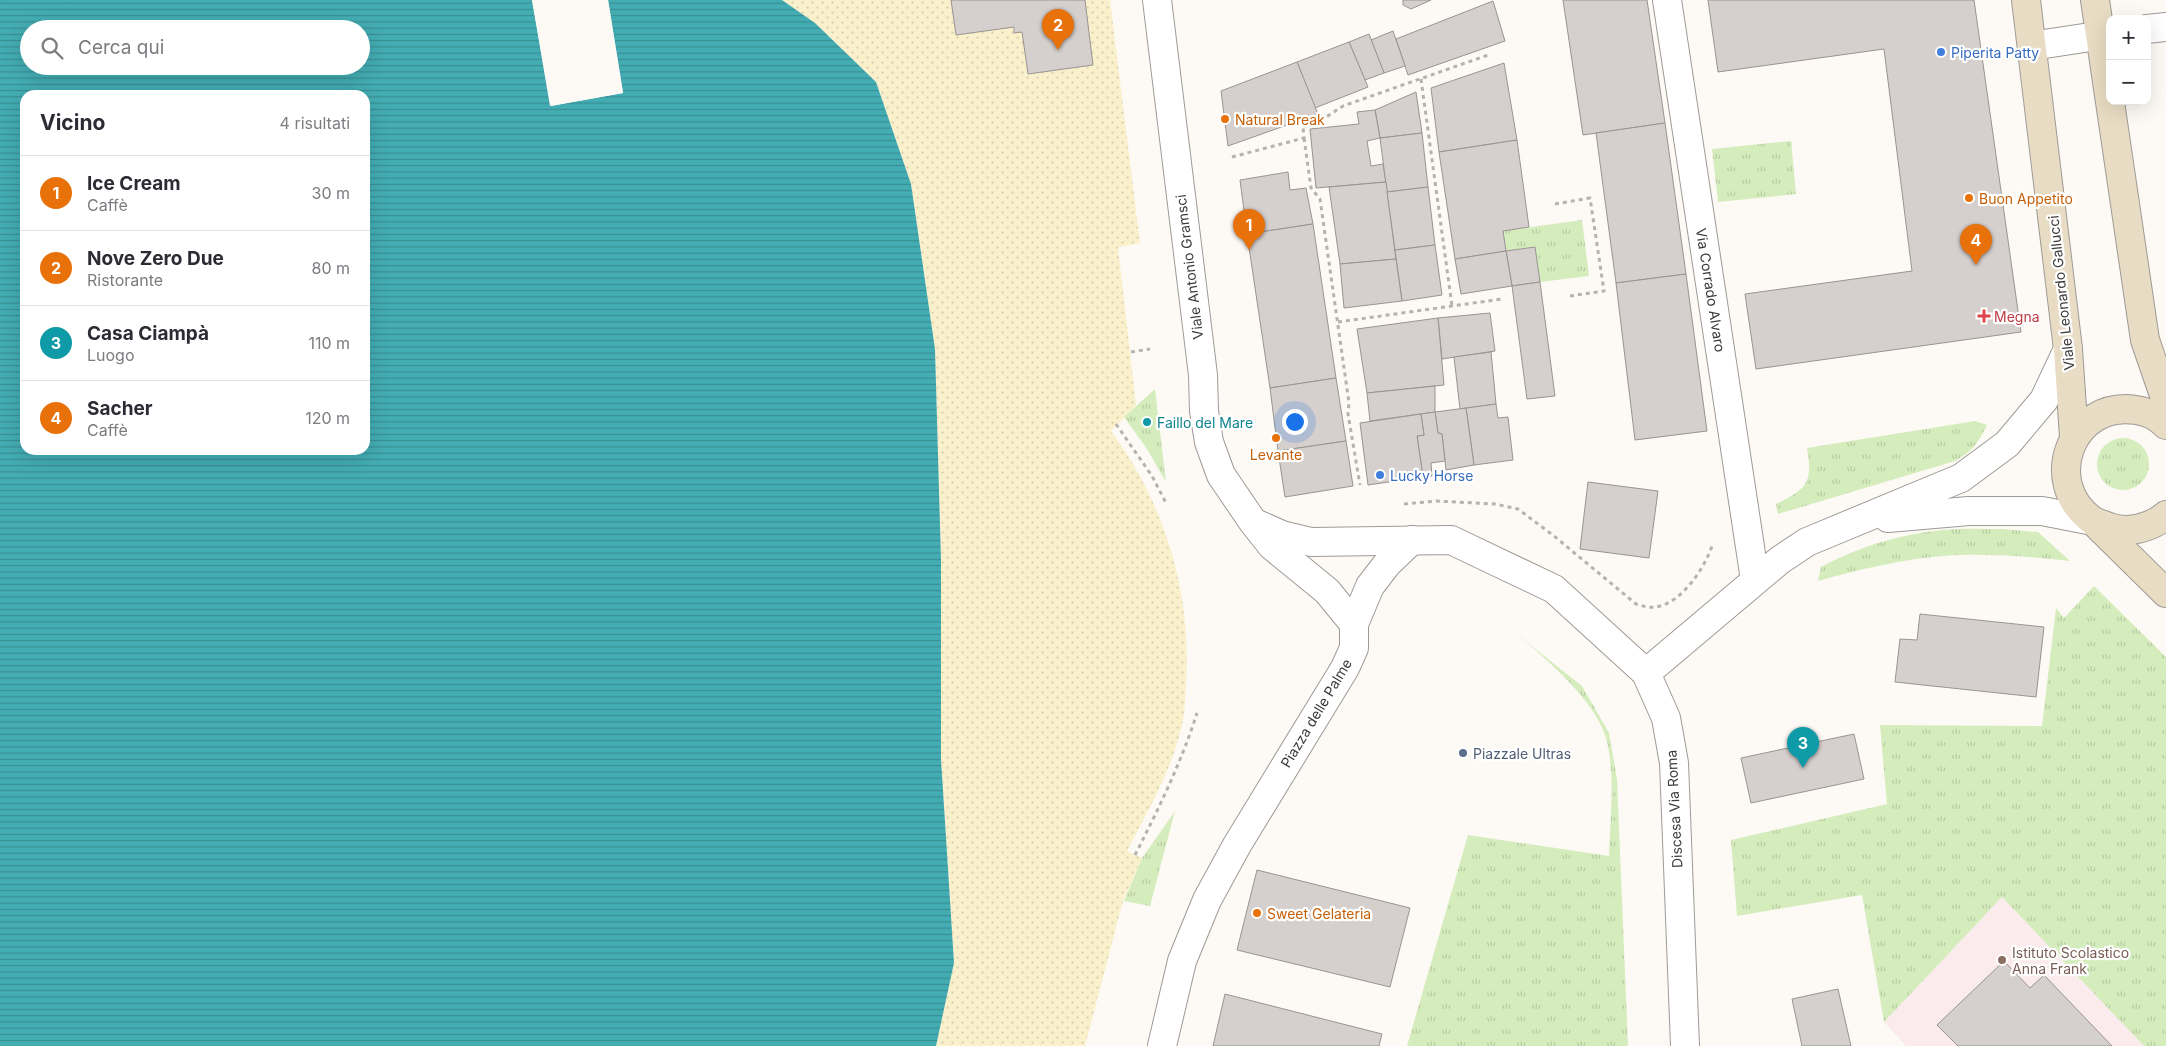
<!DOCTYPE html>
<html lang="it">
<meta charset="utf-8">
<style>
:root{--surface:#fff;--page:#f2f2f3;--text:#2b2b33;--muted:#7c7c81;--line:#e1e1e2;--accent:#d93025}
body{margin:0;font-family:Inter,sans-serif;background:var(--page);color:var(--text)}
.controls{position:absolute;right:15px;top:15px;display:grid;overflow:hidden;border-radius:10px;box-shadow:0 5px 20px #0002}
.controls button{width:45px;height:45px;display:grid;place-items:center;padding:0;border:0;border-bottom:1px solid var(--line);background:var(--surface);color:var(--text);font:25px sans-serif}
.you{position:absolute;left:1294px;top:421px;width:18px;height:18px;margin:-12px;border:4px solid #fff;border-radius:50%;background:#1a73e8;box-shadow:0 0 0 8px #1a73e833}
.badge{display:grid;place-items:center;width:32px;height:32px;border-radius:50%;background:var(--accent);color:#fff;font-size:16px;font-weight:700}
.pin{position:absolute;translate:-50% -41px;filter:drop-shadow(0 1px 2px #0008)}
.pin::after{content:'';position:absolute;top:26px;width:18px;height:15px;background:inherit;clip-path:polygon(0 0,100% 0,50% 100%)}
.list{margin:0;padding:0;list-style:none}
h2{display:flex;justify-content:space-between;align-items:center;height:65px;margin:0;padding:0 20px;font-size:21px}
h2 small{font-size:16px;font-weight:400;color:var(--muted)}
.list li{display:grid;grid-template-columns:32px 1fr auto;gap:15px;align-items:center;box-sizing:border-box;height:75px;padding:0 20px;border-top:1px solid var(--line)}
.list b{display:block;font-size:19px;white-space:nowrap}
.list p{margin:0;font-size:16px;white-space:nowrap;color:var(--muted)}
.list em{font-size:16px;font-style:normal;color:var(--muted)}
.icon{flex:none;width:28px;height:28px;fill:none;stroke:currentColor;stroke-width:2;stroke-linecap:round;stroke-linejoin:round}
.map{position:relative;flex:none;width:2166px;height:1046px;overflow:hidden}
.search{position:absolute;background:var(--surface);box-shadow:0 5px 20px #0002;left:20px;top:20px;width:350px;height:55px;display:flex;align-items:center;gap:12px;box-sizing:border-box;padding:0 18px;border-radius:28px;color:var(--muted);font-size:19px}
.panel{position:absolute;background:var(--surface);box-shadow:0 5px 20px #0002;left:20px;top:90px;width:350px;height:365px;border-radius:15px}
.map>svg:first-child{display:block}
.education{fill:#fbebed}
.grass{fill:url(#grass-tufts)}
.sand{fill:url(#sand-dots)}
.water{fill:url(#water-rules);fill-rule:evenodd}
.pier{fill:#fdf9f5}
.building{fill:#d5cfcd;stroke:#999492}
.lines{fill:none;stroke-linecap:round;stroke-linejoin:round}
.street-casing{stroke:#9e9a96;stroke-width:30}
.secondary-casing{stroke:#9e9a96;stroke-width:30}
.path{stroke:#b5b2af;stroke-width:3;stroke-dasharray:4 4;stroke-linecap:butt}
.street{stroke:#fff;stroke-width:28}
.secondary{stroke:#e9dcc4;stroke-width:28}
.shop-dot{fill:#3f7fe0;stroke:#fff;stroke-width:2}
.food-dot{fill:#e8710a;stroke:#fff;stroke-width:2}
.health-dot{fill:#e0444e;stroke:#fff;stroke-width:2}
.culture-dot{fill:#0f9aa8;stroke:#fff;stroke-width:2}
.service-dot{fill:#5c6f8a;stroke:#fff;stroke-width:2}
.education-dot{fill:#8d6e63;stroke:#fff;stroke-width:2}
.labels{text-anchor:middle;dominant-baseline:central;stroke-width:4.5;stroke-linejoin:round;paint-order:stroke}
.shop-label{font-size:14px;fill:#366cbe;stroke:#fff;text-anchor:start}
.food-label{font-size:14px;fill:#c56008;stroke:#fff;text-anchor:start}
.street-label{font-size:14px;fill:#3e3c3a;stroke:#fff}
.health-label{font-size:14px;fill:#be3a42;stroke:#fff;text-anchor:start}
.culture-label{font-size:14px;fill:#0d838f;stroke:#fff;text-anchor:start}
.service-label{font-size:14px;fill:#4e5e75;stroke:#fff;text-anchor:start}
.education-label{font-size:14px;fill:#785e54;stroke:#fff;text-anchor:start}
</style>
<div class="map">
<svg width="2166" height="1046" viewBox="0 0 2166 1046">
<defs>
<pattern id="grass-tufts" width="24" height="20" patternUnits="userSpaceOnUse" patternTransform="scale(1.25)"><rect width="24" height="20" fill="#d5edbd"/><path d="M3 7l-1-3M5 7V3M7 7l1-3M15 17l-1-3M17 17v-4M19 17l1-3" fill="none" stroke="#b8cca3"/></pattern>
<pattern id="sand-dots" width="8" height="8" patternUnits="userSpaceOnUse" patternTransform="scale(1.25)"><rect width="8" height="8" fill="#faf0cb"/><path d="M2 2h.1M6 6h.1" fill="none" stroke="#d7cfaf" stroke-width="1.8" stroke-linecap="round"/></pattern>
<pattern id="water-rules" width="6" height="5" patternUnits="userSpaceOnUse" patternTransform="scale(1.25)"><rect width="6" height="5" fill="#43adb3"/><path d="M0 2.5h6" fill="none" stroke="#398e93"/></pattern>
</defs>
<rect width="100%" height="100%" fill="#fdf9f5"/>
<!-- education -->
<path class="education" d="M2002 897 2144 1046H1906L1884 1022Z"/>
<!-- grass -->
<g class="grass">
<path d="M1791 141 1796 194 1718 202 1712 149Z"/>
<path d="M1582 220 1589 276 1540 282 1535 247 1506 251 1503 231Z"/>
<path d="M1155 389 1166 482 1147 449 1124 417Z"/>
<path d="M1975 421 1987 425C1979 442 1972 452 1955 461L1778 514 1776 504C1807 489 1813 483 1807 448Z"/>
<circle cx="2123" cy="464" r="26"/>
<path d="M2003 529 2038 532 2070 561C2034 557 1997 554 1960 555 1917 556 1860 569 1818 581L1821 567C1859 547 1899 534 1942 530 1962 528 1983 529 2003 529Z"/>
<path d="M2094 586 2166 657V1046H2144L2002 897 1884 1022 1862 895 1737 916 1731 840 1887 804 1880 725 2042 726 2056 608 2064 618Z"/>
<path d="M1470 597 1582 686 1609 733 1617 779 1628 1046H1407L1468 835 1609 856C1610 818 1616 775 1606 738 1593 690 1509 628 1470 597Z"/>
<path d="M1175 811 1150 906 1124 901 1142 858Z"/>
</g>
<!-- sand -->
<path class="sand" d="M782 0H1110L1140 243 1118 247 1136 405 1111 431C1165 504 1192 593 1186 684 1185 699 1185 715 1181 729 1171 772 1147 812 1127 851L1142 858 1123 901 1085 1046H936L954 963 941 759V560L935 349 911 184 876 82 815 23Z"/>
<!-- water -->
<path class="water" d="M0 0H532L551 106 623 93 608 0H782L815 23 876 82 911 184 935 349 941 560V759L954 963 936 1046H0ZM29 29H361V66H29ZM25 95H365V450H25Z"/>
<!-- pier -->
<path class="pier" d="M532 0H535L552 103 621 91 605 0H608L623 93 550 106Z"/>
<!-- building -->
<g class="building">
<path d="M951 0H1085L1093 65 1028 74 1022 32 1014 33V27L956 35Z"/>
<path d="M1403 0H1431L1411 9 1403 5Z"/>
<path d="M1563 0H1647L1665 123 1583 135Z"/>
<path d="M1708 0H1974L2021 332 1756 369 1745 294 1912 271 1884 49 1718 72Z"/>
<path d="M1493 1 1505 41 1408 75 1396 39Z"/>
<path d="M1393 31 1405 66 1384 73 1371 40Z"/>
<path d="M1369 34 1384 73 1365 80 1349 42Z"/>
<path d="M1349 42 1368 87 1315 108 1297 62Z"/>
<path d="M1297 62 1318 114 1228 146 1221 91Z"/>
<path d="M1504 63 1517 140 1439 152 1431 88Z"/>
<path d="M1416 92 1422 133 1380 138 1375 110Z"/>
<path d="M1375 110 1380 138 1367 141 1371 166 1383 164 1386 182 1316 188 1310 129 1359 124 1357 112Z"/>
<path d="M1665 123 1686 274 1616 283 1596 133Z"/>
<path d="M1422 133 1428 187 1387 192 1380 138Z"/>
<path d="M1517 140 1529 227 1503 231 1506 251 1455 259 1439 152Z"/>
<path d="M1288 172 1290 190 1306 188 1313 224 1247 234 1240 180Z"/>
<path d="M1386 182 1396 259 1340 264 1329 187Z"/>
<path d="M1428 187 1435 245 1395 250 1387 192Z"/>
<path d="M1313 224 1336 378 1270 388 1247 234Z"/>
<path d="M1435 245 1442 295 1402 301 1395 250Z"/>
<path d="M1535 247 1540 282 1512 286 1506 251Z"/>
<path d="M1506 251 1512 286 1461 294 1455 259Z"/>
<path d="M1396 259 1402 301 1344 308 1340 264Z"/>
<path d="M1686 274 1707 431 1635 440 1616 283Z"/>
<path d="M1540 282 1555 396 1527 399 1512 286Z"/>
<path d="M1490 313 1495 351 1442 359 1438 318Z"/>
<path d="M1438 318 1444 385 1367 393 1357 329Z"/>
<path d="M1491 352 1496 404 1460 409 1454 357Z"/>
<path d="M1336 378 1346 441 1278 451 1270 388Z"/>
<path d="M1435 386V412L1370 421 1367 393Z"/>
<path d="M1496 404 1498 418 1508 417 1513 460 1474 465 1466 408Z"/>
<path d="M1466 408 1474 465 1446 470 1442 434 1438 433 1435 412Z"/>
<path d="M1435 412 1438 433 1442 434 1445 461 1431 463 1432 476 1423 477 1417 436 1424 435 1421 414Z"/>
<path d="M1421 414 1424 435 1417 436 1423 477 1368 485 1360 423Z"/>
<path d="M1346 441 1353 486 1285 497 1278 451Z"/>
<path d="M1588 482 1658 491 1649 558 1580 549Z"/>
<path d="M1920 614 2044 627 2036 697 1895 682 1900 639 1917 640Z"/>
<path d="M1854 734 1864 779 1751 803 1741 758Z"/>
<path d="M1257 870 1410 908 1390 987 1237 950Z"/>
<path d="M2004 961 2030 988 2044 975 2112 1046H1958L1937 1025Z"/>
<path d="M1838 989 1851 1046H1802L1792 999Z"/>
<path d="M1225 994 1382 1034 1379 1046H1213Z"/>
</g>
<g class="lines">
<defs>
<g id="street">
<path d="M1157 0 1203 375 1204 411 1209 442 1221 475 1253 522 1272 546 1327 591 1354 624V648L1345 668 1237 845 1207 900 1182 961 1162 1046"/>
<path d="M1667 0 1755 580"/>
<path d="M2147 29 2166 27"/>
<path d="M2032 46 2110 34"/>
<path d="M1888 518 1969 511H2042L2093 521"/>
<path d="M1257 524 1282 535 1311 542 1451 540 1554 589 1646 673 1666 718 1674 763 1685 1046"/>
<path d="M1354 624 1370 586 1387 564 1412 540"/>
<path d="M1646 673 1780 560 1807 542 1961 478 2007 444 2044 400 2068 349"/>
</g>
<g id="secondary">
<path d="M2026 0 2068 349 2074 437"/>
<path d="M2095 0 2145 340 2166 401"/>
<path d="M2166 425C2157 416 2149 412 2136 410 2072 400 2040 482 2092 520 2097 523 2104 525 2109 527 2128 534 2151 528 2166 515"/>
<path d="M2096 524 2166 593"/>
</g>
</defs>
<!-- street casing -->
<use href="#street" class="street-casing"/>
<!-- secondary casing -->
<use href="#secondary" class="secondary-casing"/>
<!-- path -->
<g class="path">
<path d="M1421 79 1452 306"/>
<path d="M1304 138 1311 188 1320 199 1349 403 1348 414 1360 485"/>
<path d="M1232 157 1304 138 1303 127 1320 121 1343 106 1488 55"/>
<path d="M1555 204 1590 198 1604 291 1570 296"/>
<path d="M1338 322 1502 299"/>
<path d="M1131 352 1150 349"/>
<path d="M1116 424 1152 476 1166 503"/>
<path d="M1404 504 1436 501 1495 504 1518 509 1554 536 1636 604C1643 606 1649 608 1655 607 1682 604 1706 566 1713 543"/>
<path d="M1135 855C1159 808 1181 763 1197 713"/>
</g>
<!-- street -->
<use href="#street" class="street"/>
<!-- secondary -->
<use href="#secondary" class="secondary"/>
</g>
<!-- markers -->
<g class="shop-dot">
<circle cx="1941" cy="52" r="5"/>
<circle cx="1380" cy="475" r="5"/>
</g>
<g class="food-dot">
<circle cx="1225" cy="119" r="5"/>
<circle cx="1969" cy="198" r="5"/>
<circle cx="1276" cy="438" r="5"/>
<circle cx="1257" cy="913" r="5"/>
</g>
<path class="health-dot" d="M1981.5 308.5h5v5h5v5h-5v5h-5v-5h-5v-5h5z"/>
<circle class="culture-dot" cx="1147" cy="422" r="5"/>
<circle class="service-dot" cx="1463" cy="753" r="5"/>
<circle class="education-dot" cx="2002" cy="960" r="5"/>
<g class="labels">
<!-- shop labels -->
<g class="shop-label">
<text x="1951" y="52">Piperita Patty</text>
<text x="1390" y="475">Lucky Horse</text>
</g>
<!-- food labels -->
<g class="food-label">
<text x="1235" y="119">Natural Break</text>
<text x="1979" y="198">Buon Appetito</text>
<text x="1276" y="454" text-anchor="middle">Levante</text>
<text x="1267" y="913">Sweet Gelateria</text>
</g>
<!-- street labels -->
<g class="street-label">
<text transform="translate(1189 267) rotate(-97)">Viale Antonio Gramsci</text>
<text transform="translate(1711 290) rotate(81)">Via Corrado Alvaro</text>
<text transform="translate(2061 293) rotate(-96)">Viale Leonardo Gallucci</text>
<text transform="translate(1316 713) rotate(-59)">Piazza delle Palme</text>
<text transform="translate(1674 809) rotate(-93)">Discesa Via Roma</text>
</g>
<!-- health labels -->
<g class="health-label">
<text x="1994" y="316">Megna</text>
</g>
<!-- culture labels -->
<g class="culture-label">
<text x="1157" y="422">Faillo del Mare</text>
</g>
<!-- service labels -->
<g class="service-label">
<text x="1473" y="753">Piazzale Ultras</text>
</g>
<!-- education labels -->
<g class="education-label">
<text x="2012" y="952">Istituto Scolastico<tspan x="2012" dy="16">Anna Frank</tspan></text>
</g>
</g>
</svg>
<div class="controls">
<button>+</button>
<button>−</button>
</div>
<div class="you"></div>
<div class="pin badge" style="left:1249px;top:250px;background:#e8710a">1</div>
<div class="pin badge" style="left:1058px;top:50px;background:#e8710a">2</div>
<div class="pin badge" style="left:1803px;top:768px;background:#0f9aa8">3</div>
<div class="pin badge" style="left:1976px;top:265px;background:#e8710a">4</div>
<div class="search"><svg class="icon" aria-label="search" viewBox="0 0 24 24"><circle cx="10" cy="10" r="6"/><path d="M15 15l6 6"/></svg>Cerca qui</div>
<section class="panel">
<h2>Vicino<small>4 risultati</small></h2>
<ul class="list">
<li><span class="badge" style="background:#e8710a">1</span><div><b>Ice Cream</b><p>Caffè</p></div><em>30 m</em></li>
<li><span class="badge" style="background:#e8710a">2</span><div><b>Nove Zero Due</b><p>Ristorante</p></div><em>80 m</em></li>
<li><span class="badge" style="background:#0f9aa8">3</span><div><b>Casa Ciampà</b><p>Luogo</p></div><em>110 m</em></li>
<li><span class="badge" style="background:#e8710a">4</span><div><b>Sacher</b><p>Caffè</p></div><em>120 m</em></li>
</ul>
</section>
</div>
